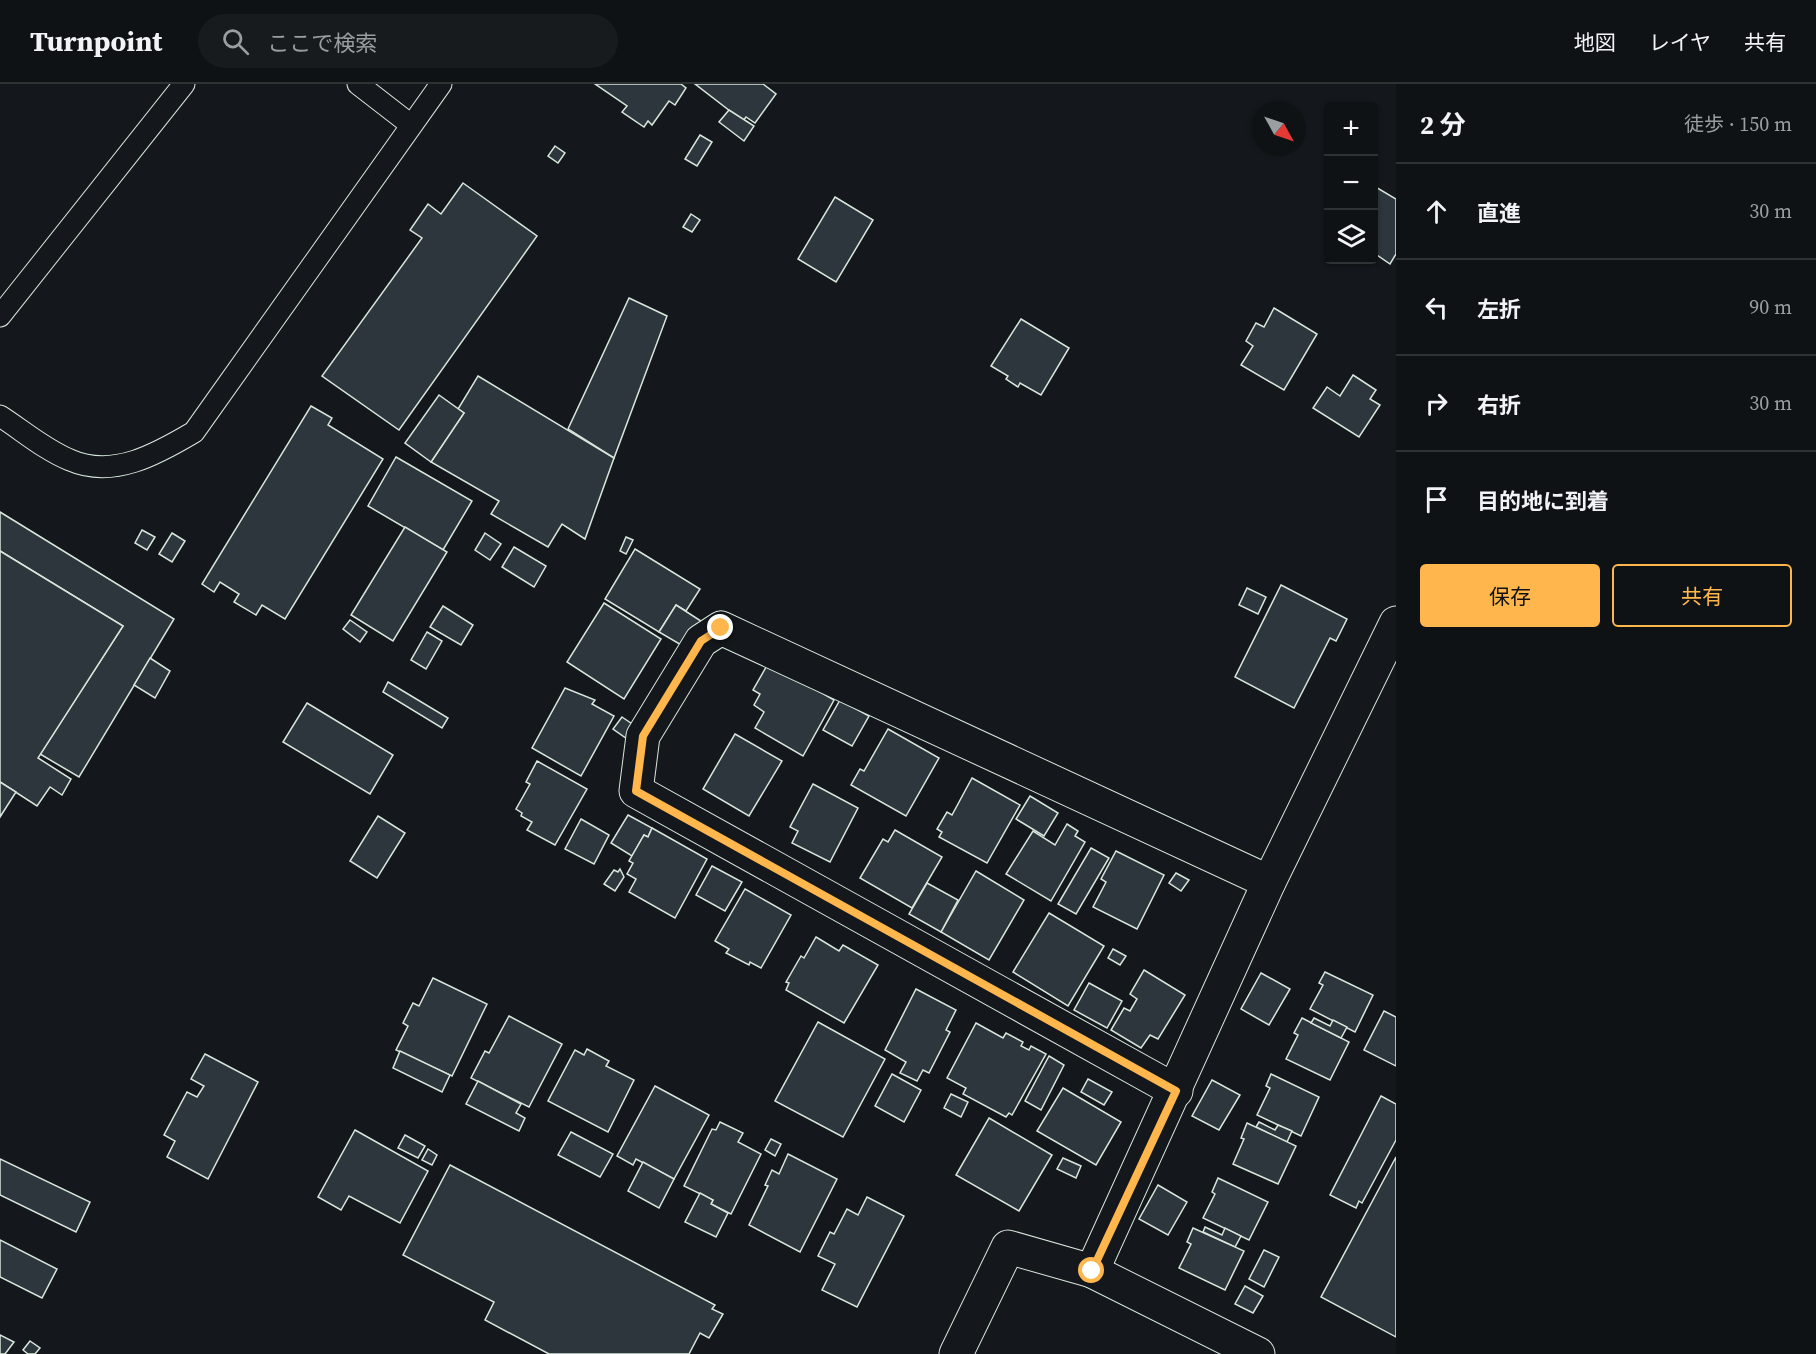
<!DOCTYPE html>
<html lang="ja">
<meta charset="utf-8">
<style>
:root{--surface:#0f1215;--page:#181b1e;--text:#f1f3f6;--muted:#9b9ea0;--line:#2f3234;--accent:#ffb74d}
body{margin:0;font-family:"Source Serif 4","Noto Sans JP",serif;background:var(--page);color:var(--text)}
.controls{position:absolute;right:18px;top:18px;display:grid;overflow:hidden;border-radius:6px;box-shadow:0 2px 4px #0004}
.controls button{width:54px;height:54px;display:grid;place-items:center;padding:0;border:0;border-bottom:2px solid var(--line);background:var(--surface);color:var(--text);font:30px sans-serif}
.compass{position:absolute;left:1252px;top:18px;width:54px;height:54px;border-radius:50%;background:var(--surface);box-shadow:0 2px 4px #0004;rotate:130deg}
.stop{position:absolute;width:18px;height:18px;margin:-14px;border:4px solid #ffb74d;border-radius:50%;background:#fff}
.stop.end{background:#ffb74d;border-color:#fff;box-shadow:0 2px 6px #0008}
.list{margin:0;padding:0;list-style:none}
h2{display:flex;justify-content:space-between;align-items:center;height:78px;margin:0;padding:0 24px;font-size:26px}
h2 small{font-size:20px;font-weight:400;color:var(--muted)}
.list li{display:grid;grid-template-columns:39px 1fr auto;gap:18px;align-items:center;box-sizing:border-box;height:96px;padding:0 24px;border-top:2px solid var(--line)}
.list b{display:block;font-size:22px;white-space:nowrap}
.list em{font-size:20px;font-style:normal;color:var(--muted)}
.actions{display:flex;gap:12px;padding:18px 24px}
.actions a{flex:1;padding:14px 0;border:2px solid var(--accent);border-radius:6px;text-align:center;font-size:21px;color:var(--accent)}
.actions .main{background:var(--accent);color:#111}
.icon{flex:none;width:33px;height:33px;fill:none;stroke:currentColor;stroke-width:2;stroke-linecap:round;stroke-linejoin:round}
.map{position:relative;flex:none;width:1396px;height:1270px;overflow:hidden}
header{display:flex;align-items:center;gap:36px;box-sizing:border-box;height:84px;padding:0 30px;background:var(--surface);border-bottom:2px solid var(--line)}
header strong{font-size:28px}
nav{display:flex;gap:33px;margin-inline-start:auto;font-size:21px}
.search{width:420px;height:54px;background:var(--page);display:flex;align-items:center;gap:15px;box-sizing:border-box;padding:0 21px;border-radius:33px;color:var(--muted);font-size:22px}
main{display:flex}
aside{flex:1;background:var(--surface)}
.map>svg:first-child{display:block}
.building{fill:#2c363c;stroke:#d8e6dc;stroke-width:1.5}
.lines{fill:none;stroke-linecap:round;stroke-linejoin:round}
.lane-casing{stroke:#d8e6dc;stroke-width:23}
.street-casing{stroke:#d8e6dc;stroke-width:35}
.lane{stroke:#14181c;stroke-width:21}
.street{stroke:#14181c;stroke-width:33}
.route{stroke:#ffb74d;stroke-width:8}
</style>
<header>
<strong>Turnpoint</strong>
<div class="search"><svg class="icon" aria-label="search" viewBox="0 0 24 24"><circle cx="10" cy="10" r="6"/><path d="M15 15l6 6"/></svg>ここで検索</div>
<nav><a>地図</a><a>レイヤ</a><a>共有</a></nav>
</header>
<main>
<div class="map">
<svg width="1396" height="1270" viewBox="0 0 1396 1270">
<rect width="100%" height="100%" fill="#14181c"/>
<!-- building -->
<g class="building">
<path d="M595 0H681L686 4 675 21 669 17 652 41 648 37 644 43 622 28 627 22Z"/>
<path d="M695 0H763L776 10 755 39 746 33 743 37Z"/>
<path d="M729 26 754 42 744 57 719 38Z"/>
<path d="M700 51 712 58 697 82 685 75Z"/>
<path d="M555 62 565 69 558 79 548 72Z"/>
<path d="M463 99 537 152 399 346 322 292 422 154 410 146 428 120 441 130Z"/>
<path d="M1374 102 1396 115V170L1390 180 1374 169Z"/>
<path d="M835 113 873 136 836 198 798 175Z"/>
<path d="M691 130 700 136 692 148 683 143Z"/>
<path d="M629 214 667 232 614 374 568 345Z"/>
<path d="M1274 224 1317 250 1284 306 1241 281 1253 262 1246 257 1256 239 1264 243Z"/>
<path d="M1021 235 1069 264 1041 311 1020 299 1018 303 1006 295 1008 292 991 282Z"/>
<path d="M1353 291 1376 306 1370 315 1380 321 1359 353 1313 324 1327 303 1340 312Z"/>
<path d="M478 292 614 374 585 455 562 440 548 463 491 430 499 417 431 378 464 329 458 325Z"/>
<path d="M439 311 464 329 431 378 405 359Z"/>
<path d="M311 322 332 334 328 341 383 375 285 535 262 521 256 531 234 518 239 510 220 498 214 508 202 500Z"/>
<path d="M396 373 472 417 443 466 368 422Z"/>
<path d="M0 428 174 535 79 693 40 670 123 542 0 467Z"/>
<path d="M405 443 447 468 393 557 351 531Z"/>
<path d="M142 446 155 453 147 466 135 459Z"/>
<path d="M172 449 185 457 172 478 159 470Z"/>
<path d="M485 449 501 460 490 476 475 466Z"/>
<path d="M626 453 633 456 626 470 620 467Z"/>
<path d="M514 463 546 482 534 503 502 483Z"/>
<path d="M635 465 700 505 686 527 676 521 659 548 605 515Z"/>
<path d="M0 467 123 542 38 674 71 695 62 711 50 703 37 722 0 698Z"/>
<path d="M1281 501 1347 535 1336 557 1330 554 1294 624 1235 593Z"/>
<path d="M1247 504 1266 513 1258 530 1239 521Z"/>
<path d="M604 519 661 555 624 615 567 578Z"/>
<path d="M676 521 704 539 688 565 659 548Z"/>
<path d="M443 522 473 541 461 561 430 543Z"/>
<path d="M350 536 367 548 360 558 343 545Z"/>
<path d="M427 548 442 557 426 585 411 576Z"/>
<path d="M150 574 170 587 155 614 134 601Z"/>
<path d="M769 578 834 616 803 672 755 644 764 628 754 621 760 610 753 606Z"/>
<path d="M388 598 448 634 442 644 383 608Z"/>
<path d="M565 604 595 616 592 620 614 632 581 692 532 664Z"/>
<path d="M840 616 869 632 852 662 823 646Z"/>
<path d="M307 619 393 671 370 710 283 658Z"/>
<path d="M622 633 638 644 630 657 613 645Z"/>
<path d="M888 645 939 674 906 732 851 701 860 685 864 687Z"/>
<path d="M735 650 782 677 749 732 703 705Z"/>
<path d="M537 677 587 705 555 761 527 746 532 738 521 732 522 729 516 725 530 700 526 698Z"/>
<path d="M972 694 1020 721 987 779 939 753 942 748 937 745 947 728 952 731Z"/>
<path d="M0 698 16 708 0 733Z"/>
<path d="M813 700 858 724 830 778 792 759 798 747 790 743Z"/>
<path d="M1030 712 1058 729 1044 752 1016 735Z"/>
<path d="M628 731 652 744 648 753 644 751 632 772 611 759Z"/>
<path d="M378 732 405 749 377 794 350 777Z"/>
<path d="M581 735 609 751 594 780 565 765Z"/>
<path d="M1067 740 1078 747 1075 752 1085 758 1051 817 1006 790 1033 747 1055 761Z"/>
<path d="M652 744 707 775 675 834 629 808 636 795 627 790 633 779 629 777 644 751 648 753Z"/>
<path d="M895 746 942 773 912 824 860 794 883 755 888 758Z"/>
<path d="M1091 764 1109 774 1076 830 1058 820Z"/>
<path d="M1116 767 1164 791 1137 845 1093 823 1106 798 1101 795Z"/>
<path d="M712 782 742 798 725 827 696 811Z"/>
<path d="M620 785 624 793 615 807 604 800 614 786 618 788Z"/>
<path d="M976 787 1024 816 989 876 941 848Z"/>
<path d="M1176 789 1189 796 1181 807 1169 799Z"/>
<path d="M927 799 958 816 941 848 909 830Z"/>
<path d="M745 805 791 831 761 884 750 878 749 881 726 869 729 865 715 857Z"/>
<path d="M1049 829 1104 862 1068 922 1013 888Z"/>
<path d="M816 853 839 867 843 861 878 881 844 939 786 906 789 899 786 898 801 872 804 874Z"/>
<path d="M1113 865 1126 872 1120 881 1108 874Z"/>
<path d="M1144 886 1185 911 1158 955 1150 951 1141 964 1111 946 1124 924 1130 927 1137 915 1130 910Z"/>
<path d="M1325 888 1373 911 1355 948 1310 925 1323 901 1319 899Z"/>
<path d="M1261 889 1290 905 1269 941 1241 925Z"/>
<path d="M433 894 487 920 452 992 396 966 408 942 403 939 413 919 419 922Z"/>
<path d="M1089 899 1122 917 1107 944 1074 926Z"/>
<path d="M916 905 956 926 946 946 950 948 929 989 923 986 917 997 900 989 906 978 885 966Z"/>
<path d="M1384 927 1396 933V982L1364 966Z"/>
<path d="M509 932 562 960 529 1023 471 994 485 967 489 969Z"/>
<path d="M1302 934 1349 958 1330 996 1286 975 1298 951 1294 949Z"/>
<path d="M1314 934 1330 942 1333 936 1347 943 1341 954 1311 939Z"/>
<path d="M818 938 885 975 843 1053 775 1017Z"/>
<path d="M976 939 1003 954 1006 949 1023 958 1021 962 1029 966 1031 962 1046 970 1012 1031 1009 1029 1006 1033 963 1010 966 1004 947 994Z"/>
<path d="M587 965 609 977 606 982 634 996 608 1048 548 1017 575 966 584 971Z"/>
<path d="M400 967 450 991 442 1008 393 984Z"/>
<path d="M205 970 258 998 208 1095 167 1073 175 1057 164 1051 187 1008 197 1013 204 1002 191 995Z"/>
<path d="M1049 972 1064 981 1041 1026 1025 1017Z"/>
<path d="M892 990 921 1006 904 1038 875 1022Z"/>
<path d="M1271 990 1319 1013 1301 1052 1257 1031 1270 1004 1266 1002Z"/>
<path d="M1088 995 1112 1008 1104 1021 1081 1008Z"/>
<path d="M1212 996 1240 1011 1219 1046 1192 1032Z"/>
<path d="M478 997 521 1020 516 1029 525 1034 519 1047 466 1020Z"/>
<path d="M655 1002 709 1031 674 1095 636 1075 633 1081 617 1072Z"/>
<path d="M1063 1004 1121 1038 1096 1081 1037 1047Z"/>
<path d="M951 1010 968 1018 961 1033 944 1024Z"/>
<path d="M1381 1012 1396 1020V1056L1362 1119 1359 1117 1356 1124 1330 1111Z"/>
<path d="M989 1034 1052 1071 1019 1127 956 1091Z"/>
<path d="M720 1038 743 1049 738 1058 761 1070 731 1130 711 1120 713 1116 684 1102 712 1045 716 1046Z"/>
<path d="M1259 1038 1275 1046 1278 1041 1292 1047 1287 1058 1256 1043Z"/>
<path d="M1247 1039 1296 1062 1278 1100 1233 1080 1244 1055 1241 1054Z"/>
<path d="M355 1046 428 1087 400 1139 349 1112 341 1126 318 1113Z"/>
<path d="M571 1048 613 1070 600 1093 558 1071Z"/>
<path d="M405 1051 425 1062 418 1074 398 1064Z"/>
<path d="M771 1055 781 1060 775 1072 765 1066Z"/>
<path d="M428 1065 437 1071 432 1081 422 1076Z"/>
<path d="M788 1070 837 1095 800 1168 749 1141 768 1102 765 1101 772 1086 779 1090Z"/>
<path d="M1396 1073V1253L1321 1213Z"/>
<path d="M1063 1074 1081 1082 1076 1094 1057 1085Z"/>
<path d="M0 1075 90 1118 76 1148 0 1111Z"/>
<path d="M643 1078 674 1095 659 1124 628 1107Z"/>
<path d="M450 1081 715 1221 712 1225 723 1230 709 1254 700 1249 689 1270H549L485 1236 494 1218 403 1171Z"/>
<path d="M1218 1094 1268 1118 1249 1156 1203 1134 1215 1110 1212 1108Z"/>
<path d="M1158 1101 1187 1118 1168 1151 1139 1135Z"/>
<path d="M700 1109 713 1116 711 1120 728 1129 716 1153 685 1138Z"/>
<path d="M867 1113 904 1132 857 1223 822 1206 835 1180 818 1172 830 1148 834 1150 847 1125 858 1131Z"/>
<path d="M1205 1143 1222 1151 1225 1144 1241 1152 1235 1163 1203 1148Z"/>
<path d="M1193 1144 1244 1167 1225 1206 1179 1184 1191 1160 1187 1158Z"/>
<path d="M0 1156 57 1185 42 1214 0 1193Z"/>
<path d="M1264 1166 1279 1173 1264 1203 1249 1195Z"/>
<path d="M1245 1202 1263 1212 1253 1229 1235 1220Z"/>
<path d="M0 1251 14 1258 5 1270H0Z"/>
<path d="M30 1257 40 1264 35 1270H28L23 1266Z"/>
</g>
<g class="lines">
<defs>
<g id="lane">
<path d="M358 0 411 41"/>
<path d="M0 232 184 0"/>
<path d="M0 332C22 346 45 366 70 376 113 395 157 370 194 348L441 0"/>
</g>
<g id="street">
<path d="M1176 1007 636 707 643 652 701 557 721 544 1269 798"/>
<path d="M1092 1187 1258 1270"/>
<path d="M956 1270 1008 1163 1092 1187 1269 798 1396 539"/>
</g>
</defs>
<!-- lane casing -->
<use href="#lane" class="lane-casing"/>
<!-- street casing -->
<use href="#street" class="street-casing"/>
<!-- lane -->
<use href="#lane" class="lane"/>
<!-- street -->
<use href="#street" class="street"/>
</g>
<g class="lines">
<!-- route -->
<path class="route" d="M721 544 701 557 643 652 636 707 1176 1007 1092 1187"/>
</g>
</svg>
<div class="controls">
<button>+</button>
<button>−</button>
<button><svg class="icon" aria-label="layers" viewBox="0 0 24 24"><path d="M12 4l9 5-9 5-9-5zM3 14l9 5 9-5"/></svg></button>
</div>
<svg class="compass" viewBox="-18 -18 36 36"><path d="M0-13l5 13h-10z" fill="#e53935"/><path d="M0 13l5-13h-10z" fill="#9b9ea0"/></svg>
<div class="stop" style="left:1092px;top:1187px"></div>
<div class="stop end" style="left:721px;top:544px"></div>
</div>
<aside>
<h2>2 分<small>徒歩 · 150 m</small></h2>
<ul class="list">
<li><svg class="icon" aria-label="ahead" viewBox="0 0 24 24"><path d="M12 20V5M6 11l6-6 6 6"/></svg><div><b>直進</b></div><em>30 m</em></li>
<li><svg class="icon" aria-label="left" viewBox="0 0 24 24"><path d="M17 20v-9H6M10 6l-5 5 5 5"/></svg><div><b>左折</b></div><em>90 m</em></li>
<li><svg class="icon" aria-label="right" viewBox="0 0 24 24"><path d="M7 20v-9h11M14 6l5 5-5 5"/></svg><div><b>右折</b></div><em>30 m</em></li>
<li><svg class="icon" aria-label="arrive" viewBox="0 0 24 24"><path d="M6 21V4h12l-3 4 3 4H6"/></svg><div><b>目的地に到着</b></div></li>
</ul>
<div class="actions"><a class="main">保存</a><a>共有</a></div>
</aside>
</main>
